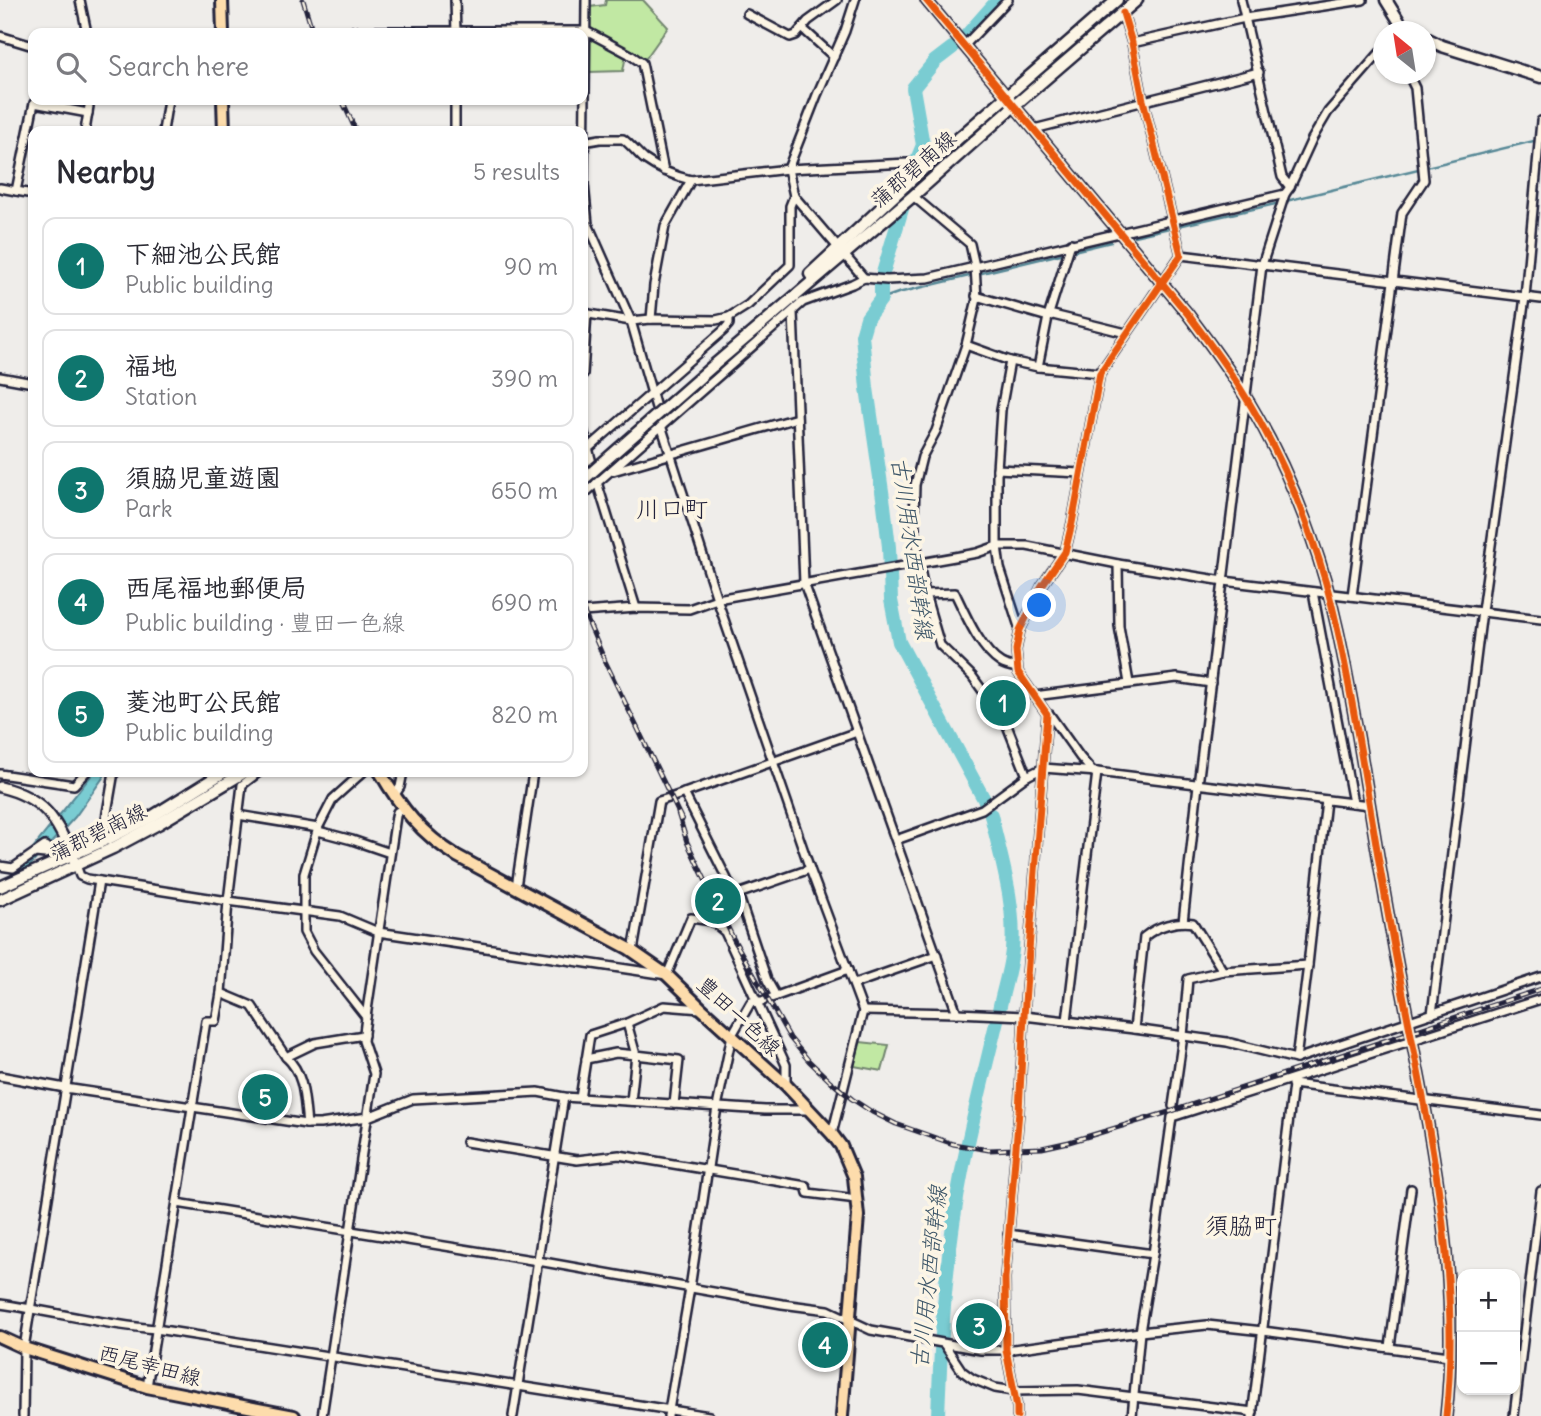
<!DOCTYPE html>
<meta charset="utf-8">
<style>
:root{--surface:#fff;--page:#f7f7f7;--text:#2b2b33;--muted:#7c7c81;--line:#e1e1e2;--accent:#0f766e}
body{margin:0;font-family:Delius,"Klee One",sans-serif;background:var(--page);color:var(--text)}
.controls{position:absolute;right:21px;bottom:21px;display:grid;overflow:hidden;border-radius:14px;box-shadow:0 2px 5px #0004}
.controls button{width:63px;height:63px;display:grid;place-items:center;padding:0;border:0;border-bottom:2px solid var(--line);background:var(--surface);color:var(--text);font:35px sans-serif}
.compass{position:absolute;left:1373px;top:21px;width:63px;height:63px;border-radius:50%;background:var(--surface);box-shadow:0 2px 5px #0004;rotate:330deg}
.you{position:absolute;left:1040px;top:606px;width:24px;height:24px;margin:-18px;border:5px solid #fff;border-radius:50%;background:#1a73e8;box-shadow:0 0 0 10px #1a73e833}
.badge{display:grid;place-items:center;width:46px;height:46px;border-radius:50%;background:var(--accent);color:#fff;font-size:23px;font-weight:700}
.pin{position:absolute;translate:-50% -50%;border:4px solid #fff;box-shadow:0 2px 7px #0006}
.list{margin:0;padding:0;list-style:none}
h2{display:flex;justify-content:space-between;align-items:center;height:91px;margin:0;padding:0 28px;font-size:30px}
h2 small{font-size:23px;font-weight:400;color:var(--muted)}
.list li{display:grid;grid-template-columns:46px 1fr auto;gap:21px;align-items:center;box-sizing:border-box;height:98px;margin:0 14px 14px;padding:0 14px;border:2px solid var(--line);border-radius:14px}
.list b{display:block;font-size:26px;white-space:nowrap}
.list p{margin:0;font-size:23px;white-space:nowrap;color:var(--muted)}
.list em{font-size:23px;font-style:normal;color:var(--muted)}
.icon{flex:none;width:38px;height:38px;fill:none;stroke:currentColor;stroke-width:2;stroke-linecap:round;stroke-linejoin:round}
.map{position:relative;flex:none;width:1541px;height:1416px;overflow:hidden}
.search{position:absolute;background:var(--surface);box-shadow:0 2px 5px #0004;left:28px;top:28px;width:560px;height:77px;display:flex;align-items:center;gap:18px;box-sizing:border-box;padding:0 24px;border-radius:14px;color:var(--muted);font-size:26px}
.panel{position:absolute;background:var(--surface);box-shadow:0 2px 5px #0004;left:28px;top:126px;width:560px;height:651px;border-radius:14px}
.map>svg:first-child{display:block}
.green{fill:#c1e8a3;stroke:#72856f;stroke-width:2}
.water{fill:#7accd2;stroke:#578896;stroke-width:2}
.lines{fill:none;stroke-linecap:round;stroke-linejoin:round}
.stream{stroke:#578896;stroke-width:2.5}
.river{stroke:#7accd2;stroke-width:14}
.minor-casing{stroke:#22223b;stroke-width:12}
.tertiary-casing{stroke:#22223b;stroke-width:14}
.secondary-casing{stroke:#22223b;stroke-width:15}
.primary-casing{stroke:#22223b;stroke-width:16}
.minor{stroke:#fcf5e5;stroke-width:7}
.tertiary{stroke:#fcf5e5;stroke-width:9}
.secondary{stroke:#fcf5e5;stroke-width:10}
.primary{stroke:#fddcac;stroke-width:10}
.rail-casing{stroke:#22223b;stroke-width:5}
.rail{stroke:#fcf5e5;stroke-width:2.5;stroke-dasharray:8;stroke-linecap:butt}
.secondary-bridge-casing{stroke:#22223b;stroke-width:15;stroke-linecap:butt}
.secondary-bridge{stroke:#fcf5e5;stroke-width:10}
.cycleway-casing{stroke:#fcf5e5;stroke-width:11}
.cycleway{stroke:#e8590c;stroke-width:7}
.labels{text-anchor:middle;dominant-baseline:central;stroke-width:7;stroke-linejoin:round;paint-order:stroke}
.street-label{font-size:21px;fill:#22223b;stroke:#fcf5e5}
.water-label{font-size:23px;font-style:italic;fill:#3c5568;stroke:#fcf5e5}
.quarter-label{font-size:24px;fill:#22223b;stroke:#fcf5e5}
</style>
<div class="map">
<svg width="1541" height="1416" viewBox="0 0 1541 1416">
<rect width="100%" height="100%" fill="#efedea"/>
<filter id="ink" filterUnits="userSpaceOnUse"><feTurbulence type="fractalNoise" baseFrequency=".0143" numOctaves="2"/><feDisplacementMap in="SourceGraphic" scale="14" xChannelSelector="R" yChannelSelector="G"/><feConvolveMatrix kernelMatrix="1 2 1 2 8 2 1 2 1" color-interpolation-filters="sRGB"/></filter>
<g filter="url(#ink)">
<!-- green -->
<g class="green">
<path d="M606 0H643L668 27 644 61 590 30V7L605 5Z"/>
<path d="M588 35 626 55 623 71 589 72Z"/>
<path d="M860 1042 889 1045 882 1071 854 1066Z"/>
<path d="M970 1314H989L988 1338H967Z"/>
</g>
<!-- water -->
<path class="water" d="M94 772H107L75 817 24 872 0 903V889Z"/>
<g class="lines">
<!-- stream -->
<g class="stream">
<path d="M1286 201 1538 140"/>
<path d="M1134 236 1280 203"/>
<path d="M881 299 898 293 1111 242"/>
</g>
<!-- river -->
<g class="river">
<path d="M967 35 998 0"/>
<path d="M916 162 923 145 913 88 935 61 952 48"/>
<path d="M883 273 902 209"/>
<path d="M881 285V299L867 318 862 335 867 388 884 505 889 547 891 600 899 642 986 803"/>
<path d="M991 815C1001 859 1016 904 1012 950 1010 970 1003 990 999 1010"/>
<path d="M938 1416C941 1334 946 1251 962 1171 972 1120 985 1070 997 1020"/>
</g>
<defs>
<g id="minor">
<path d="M80 0 87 33"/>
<path d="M455 0 456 33"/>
<path d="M586 0 584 184 588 224 631 321 661 425 717 599 810 869 863 1011 832 1134"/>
<path d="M1241 0 1282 177 1290 187"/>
<path d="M747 14 790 37 796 35 808 21 837 0"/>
<path d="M802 28 834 57"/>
<path d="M343 31H586L629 54 642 63 664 171"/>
<path d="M0 36 33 46"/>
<path d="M1132 43 1245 18 1363 0"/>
<path d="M964 46 1008 0"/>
<path d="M1034 129 1259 72"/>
<path d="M85 131 90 100"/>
<path d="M163 131 168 100"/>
<path d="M455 131V100"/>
<path d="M583 142 600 139H623C631 145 637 153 644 159 658 169 674 176 691 180L788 169 908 163 920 167 922 170"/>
<path d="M0 188 33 194"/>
<path d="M16 191 34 103 88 113"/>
<path d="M794 196 864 278"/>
<path d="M913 196 970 244 975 266 977 299 966 345 936 431 922 457 915 485 914 519 919 564 925 594 955 593C965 614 981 651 1001 663 1006 666 1012 667 1017 668"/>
<path d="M1181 255 1541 299"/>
<path d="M976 296 1048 317 1053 315 1126 333"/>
<path d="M793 312 804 583 957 1013"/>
<path d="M583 313 631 321 651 319 716 320 729 317 748 305 790 265V206L794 196 788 169 817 95 845 31 855 0"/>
<path d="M651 319 654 285 665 226 691 180"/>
<path d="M966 345 1010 361 1038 367 1100 373"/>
<path d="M1010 361 1001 410 997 469V546L1000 568 1020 630"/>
<path d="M1038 367 1048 317 1071 243"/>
<path d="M583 374 587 313"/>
<path d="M0 377 33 383"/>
<path d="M583 429 597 482 636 608"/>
<path d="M583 453 723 331 729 324V317"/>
<path d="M997 469 1081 473"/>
<path d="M613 471 797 418"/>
<path d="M583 495 803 302 852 284 864 278 887 280 928 278 1285 194"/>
<path d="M1118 564 1119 626 1129 683"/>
<path d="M1313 592 1353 803"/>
<path d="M925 594 940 645 972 676 1006 723 1027 776"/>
<path d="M1352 596 1402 213 1424 180 1415 88 1408 74"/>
<path d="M583 612 636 608 689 609 717 599 977 553 997 546H1027L1118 564 1224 581 1541 619"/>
<path d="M1034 696 1177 678 1211 683"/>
<path d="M1047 714 1050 715 1080 757 1093 772"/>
<path d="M363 772 333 799 318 828 304 874V932L314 951 366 1017"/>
<path d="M0 774 74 785 86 772"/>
<path d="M684 793 735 895 738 894 767 980 776 996"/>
<path d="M394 796 400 787 403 772"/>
<path d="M673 797 857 732"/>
<path d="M238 815 318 828"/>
<path d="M318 831 352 840 390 853"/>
<path d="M108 839 104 830 114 772"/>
<path d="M896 840 982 809 1027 776 1043 768 1097 772 1369 805"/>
<path d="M76 865 80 876 87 879 228 901 340 916 378 932 667 975 691 918 712 921 725 932 786 1065V1085"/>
<path d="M0 866 13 868 45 846 49 849 48 853 45 854 35 853"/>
<path d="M516 887 533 772"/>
<path d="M738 894 810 869"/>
<path d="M1183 922 1198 785 1262 265 1285 194 1290 187 1312 139 1328 112 1384 48"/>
<path d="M633 951 659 801 669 798"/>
<path d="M854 984 937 955"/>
<path d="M221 993 252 1006 286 1057 315 1043 364 1035"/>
<path d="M771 998 848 970"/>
<path d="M863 1011 957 1013 1024 1016 1134 1029 1227 1042 1296 1059 1541 977"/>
<path d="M1432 1014 1482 611 1525 297 1541 121"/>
<path d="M1067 1021 1097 772"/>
<path d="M627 1023 636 1055 679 1060 674 1104"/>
<path d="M1134 1029 1144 937C1157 926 1177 920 1193 923L1223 971"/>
<path d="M286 1057C305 1074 304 1100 307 1124"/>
<path d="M586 1059 616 1053 636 1055 631 1101"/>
<path d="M1296 1059 1308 965 1326 800"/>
<path d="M0 1076 65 1088 306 1124H320L368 1117 413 1099 538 1092 564 1097 765 1110H808"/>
<path d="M1292 1084 1541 1115"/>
<path d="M580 1098 590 1035 627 1023 664 1006 701 1009"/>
<path d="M1173 1106 1183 1036 1188 979 1223 971 1308 965"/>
<path d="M466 1142 577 1160 619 1155 806 1186 808 1193 857 1199"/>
<path d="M177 1203 538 1261 782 1304 828 1310 871 1330 981 1350H1006L1140 1332 1207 1325 1263 1331 1449 1356"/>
<path d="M1008 1234 1153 1254"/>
<path d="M0 1304C52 1311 103 1325 156 1329L709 1416"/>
<path d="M944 1344 962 1371 973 1379 995 1388 1014 1391 1078 1390 1253 1412"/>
<path d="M1390 1347 1411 1189"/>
<path d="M147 1387 206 1021H216L221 993 228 901 242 785 259 772"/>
<path d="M23 1416 24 1348 99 881"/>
<path d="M322 1416 374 1074 363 1041 366 1017 396 816 397 812 403 809"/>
<path d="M513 1416 564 1097"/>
<path d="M668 1416 690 1288 717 1107 732 1035 751 1002 756 1001H763"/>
<path d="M1017 1416V1407L1006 1350 1005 1278 1019 1111 1024 1016 1047 714 1018 672 1016 650 1020 630 1029 612 1041 587 1065 552 1072 523 1100 373 1181 255 1143 100 1132 43 1123 13"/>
<path d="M1132 1416 1140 1332 1153 1254 1172 1117 1541 999"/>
<path d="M1252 1416 1293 1085"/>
<path d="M1514 1416 1541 1191"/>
</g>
<g id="tertiary">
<path d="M926 0 1187 313C1205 337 1224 362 1240 388 1270 435 1294 487 1312 539 1335 603 1346 669 1358 736 1369 800 1379 865 1391 930 1419 1089 1464 1252 1446 1416"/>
<path d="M0 787C46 798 56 820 74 860"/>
</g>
<g id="secondary">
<path d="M1386 0 1402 26 1412 32"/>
<path d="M1426 38 1442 46 1541 77"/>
<path d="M810 274 922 170 1117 0"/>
<path d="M713 366 913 196 1014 106 1137 0"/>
<path d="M0 887 108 839 153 816 224 772"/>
<path d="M0 900 113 848 158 824 245 772"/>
</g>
<g id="primary">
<path d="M222 0 223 33"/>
<path d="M223 100 224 131"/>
<path d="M380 772C401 808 421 834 457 856L628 948 667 975 702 1009 786 1085 832 1134 841 1146 854 1177 858 1216 842 1416"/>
<path d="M0 1337 24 1348 147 1387 294 1416"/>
</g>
</defs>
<!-- minor casing -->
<use href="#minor" class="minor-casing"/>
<!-- tertiary casing -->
<use href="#tertiary" class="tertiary-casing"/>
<!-- secondary casing -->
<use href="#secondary" class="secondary-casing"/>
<!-- primary casing -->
<use href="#primary" class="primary-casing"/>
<!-- minor -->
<use href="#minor" class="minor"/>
<!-- tertiary -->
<use href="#tertiary" class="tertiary"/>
<!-- secondary -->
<use href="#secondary" class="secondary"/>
<!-- primary -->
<use href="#primary" class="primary"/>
<defs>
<g id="rail">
<path d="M303 0 313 33"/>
<path d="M342 100 356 131"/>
<path d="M583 610 605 661 682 820"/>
<path d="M678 813 687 842 734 940 790 1038 809 1061 830 1081 852 1099 872 1112 896 1124 953 1144 989 1150 1015 1149 1042 1148 1069 1142 1172 1111 1541 989"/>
</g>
</defs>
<!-- rail casing -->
<use href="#rail" class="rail-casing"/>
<!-- rail -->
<use href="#rail" class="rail"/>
<defs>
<path id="secondary-bridge" d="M583 480 713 366"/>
</defs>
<!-- secondary-bridge casing -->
<use href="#secondary-bridge" class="secondary-bridge-casing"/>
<!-- secondary-bridge -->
<use href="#secondary-bridge" class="secondary-bridge"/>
<defs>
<g id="cycleway">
<path d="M926 0 1187 313C1205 337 1224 362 1240 388 1270 435 1294 487 1312 539 1335 603 1346 669 1358 736 1369 800 1379 865 1391 930 1419 1089 1464 1252 1446 1416"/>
<path d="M1017 1416V1407L1006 1350 1005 1278 1019 1111 1024 1016 1047 714 1018 672 1016 650 1020 630 1029 612 1041 587 1065 552 1072 523 1100 373 1181 255 1143 100 1132 43 1123 13"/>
</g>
</defs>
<!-- cycleway casing -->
<use href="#cycleway" class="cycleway-casing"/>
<!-- cycleway -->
<use href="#cycleway" class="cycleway"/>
</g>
</g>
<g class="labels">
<!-- street labels -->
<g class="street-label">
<text transform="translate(913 169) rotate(-41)">蒲郡碧南線</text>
<text transform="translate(98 832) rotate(-26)">蒲郡碧南線</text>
<text transform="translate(739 1016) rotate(43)">豊田一色線</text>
<text transform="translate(150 1365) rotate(15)">西尾幸田線</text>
</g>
<!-- water labels -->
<g class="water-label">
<text transform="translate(913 548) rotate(82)">古川用水西部幹線</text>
<text transform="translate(928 1277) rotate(-84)">古川用水西部幹線</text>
</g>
<!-- quarter labels -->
<g class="quarter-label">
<text x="672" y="508">川口町</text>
<text x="1241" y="1225">須脇町</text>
</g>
</g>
</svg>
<div class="controls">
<button>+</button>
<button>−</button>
</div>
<svg class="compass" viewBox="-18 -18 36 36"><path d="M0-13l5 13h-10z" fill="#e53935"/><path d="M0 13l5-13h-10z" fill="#7c7c81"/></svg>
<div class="you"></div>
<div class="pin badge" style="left:1003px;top:703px">1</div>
<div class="pin badge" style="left:718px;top:901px">2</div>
<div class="pin badge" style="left:979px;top:1326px">3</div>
<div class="pin badge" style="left:825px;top:1345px">4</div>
<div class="pin badge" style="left:265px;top:1097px">5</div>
<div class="search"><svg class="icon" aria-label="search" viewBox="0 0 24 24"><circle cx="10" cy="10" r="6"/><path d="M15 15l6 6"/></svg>Search here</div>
<section class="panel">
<h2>Nearby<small>5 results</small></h2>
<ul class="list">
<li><span class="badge">1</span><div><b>下細池公民館</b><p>Public building</p></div><em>90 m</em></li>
<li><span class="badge">2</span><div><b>福地</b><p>Station</p></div><em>390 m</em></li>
<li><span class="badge">3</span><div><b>須脇児童遊園</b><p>Park</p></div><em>650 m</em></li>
<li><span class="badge">4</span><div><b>西尾福地郵便局</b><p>Public building · 豊田一色線</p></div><em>690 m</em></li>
<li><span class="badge">5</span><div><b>菱池町公民館</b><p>Public building</p></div><em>820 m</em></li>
</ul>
</section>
</div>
